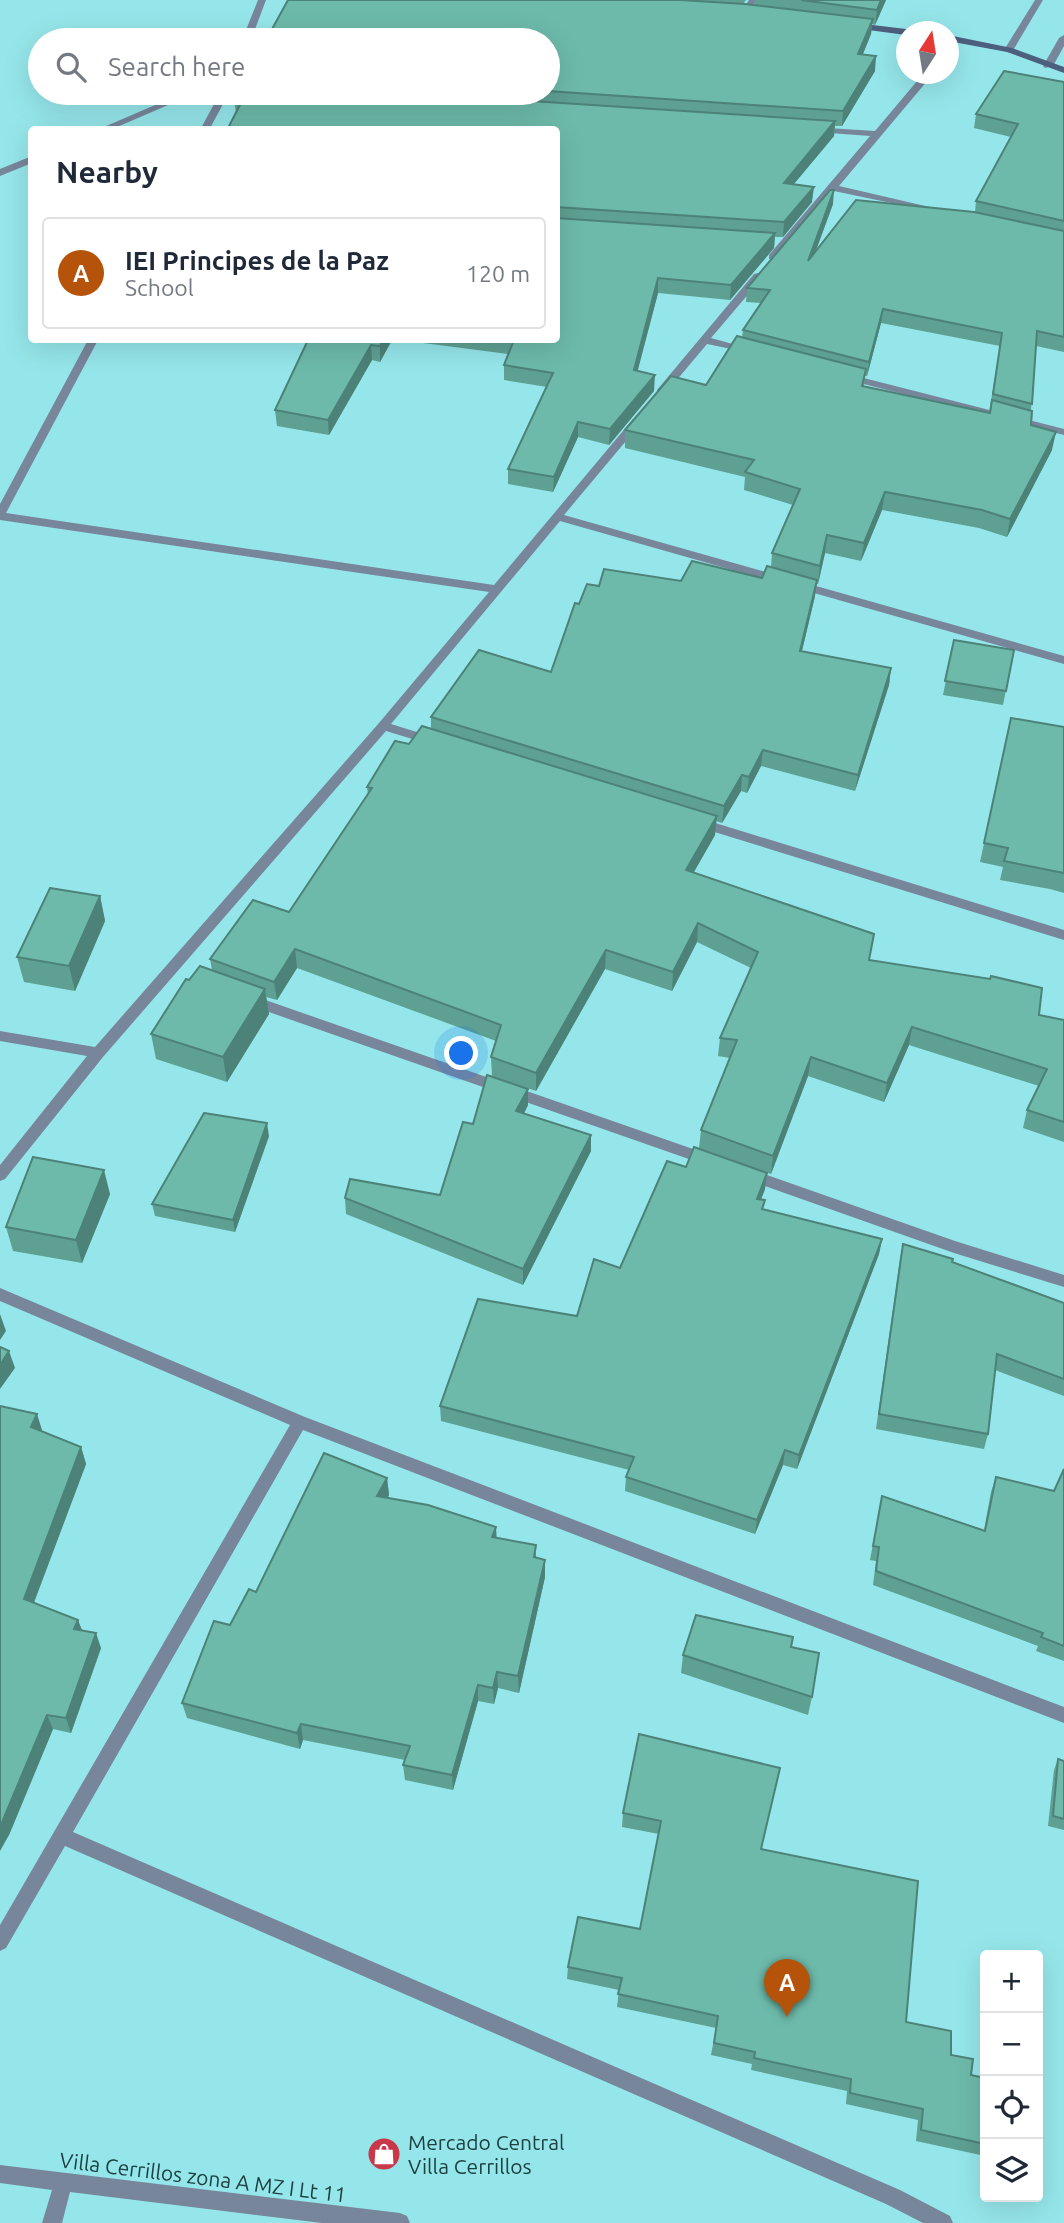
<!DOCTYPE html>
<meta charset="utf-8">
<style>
:root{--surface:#fff;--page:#f6f6f7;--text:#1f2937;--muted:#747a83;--line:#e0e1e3;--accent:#b45309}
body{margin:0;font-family:Ubuntu,sans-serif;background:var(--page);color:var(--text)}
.controls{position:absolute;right:21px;bottom:21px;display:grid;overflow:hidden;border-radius:7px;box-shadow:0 7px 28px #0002}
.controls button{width:63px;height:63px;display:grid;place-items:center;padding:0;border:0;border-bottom:2px solid var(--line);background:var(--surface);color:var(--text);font:35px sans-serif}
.compass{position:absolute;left:896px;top:21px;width:63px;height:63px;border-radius:50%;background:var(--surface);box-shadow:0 7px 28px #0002;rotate:12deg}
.you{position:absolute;left:462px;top:1054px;width:24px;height:24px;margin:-18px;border:5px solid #fff;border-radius:50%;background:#1a73e8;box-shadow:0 0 0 10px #1a73e833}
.badge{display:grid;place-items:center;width:46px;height:46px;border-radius:50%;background:var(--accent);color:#fff;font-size:23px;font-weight:700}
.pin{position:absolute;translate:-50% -58px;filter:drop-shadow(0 2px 4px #0008)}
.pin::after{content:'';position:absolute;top:37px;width:24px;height:21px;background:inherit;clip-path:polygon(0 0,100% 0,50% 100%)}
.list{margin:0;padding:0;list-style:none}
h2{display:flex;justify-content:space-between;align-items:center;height:91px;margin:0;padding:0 28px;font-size:30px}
h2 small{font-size:23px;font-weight:400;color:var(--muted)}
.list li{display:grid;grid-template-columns:46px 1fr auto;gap:21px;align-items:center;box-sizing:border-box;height:112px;margin:0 14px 14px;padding:0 14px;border:2px solid var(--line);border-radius:7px}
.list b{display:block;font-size:26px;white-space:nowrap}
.list p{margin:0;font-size:23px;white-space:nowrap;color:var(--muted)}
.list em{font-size:23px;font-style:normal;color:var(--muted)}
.icon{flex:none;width:38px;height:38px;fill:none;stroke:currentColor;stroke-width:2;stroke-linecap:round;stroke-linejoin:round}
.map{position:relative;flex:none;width:1064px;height:2223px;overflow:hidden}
.search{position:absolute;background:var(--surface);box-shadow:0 7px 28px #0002;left:28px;top:28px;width:532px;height:77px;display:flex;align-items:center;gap:18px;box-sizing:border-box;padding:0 24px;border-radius:38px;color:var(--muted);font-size:26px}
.panel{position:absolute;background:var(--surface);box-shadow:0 7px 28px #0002;left:28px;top:126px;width:532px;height:217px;border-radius:7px}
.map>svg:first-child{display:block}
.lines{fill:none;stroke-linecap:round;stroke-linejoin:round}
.street{fill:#78869b;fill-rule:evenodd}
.secondary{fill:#4c5f7d;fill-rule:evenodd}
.wall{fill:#5ea092;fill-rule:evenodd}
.shaded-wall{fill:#4c8277}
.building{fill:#6dbaaa;stroke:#4c8277;stroke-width:2}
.labels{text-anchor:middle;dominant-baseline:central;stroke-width:5;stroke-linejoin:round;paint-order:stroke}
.near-poi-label{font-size:21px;fill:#1e4041;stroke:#95e6ea;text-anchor:start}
.near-street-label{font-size:21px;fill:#1e4041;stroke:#95e6ea}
</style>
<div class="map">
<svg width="1064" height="2223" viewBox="0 0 1064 2223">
<rect width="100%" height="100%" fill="#95e6ea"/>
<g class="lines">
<!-- street -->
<g class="street">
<path d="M258 0H266L251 40H242Z"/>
<path d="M749 0H757L747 15H741L740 13Z"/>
<path d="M1035 0H1043L1012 52H1006L1004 50Z"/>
<path d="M1064 35V46L1053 66 1045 68 1043 66 1059 38Z"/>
<path d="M953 37 961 39 948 51V42Z"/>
<path d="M923 74H933L839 186 934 208V212L834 191 777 259H769V255L870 136 816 132 813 131V127L875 131Z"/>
<path d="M183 93H196L110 130H97Z"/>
<path d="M220 93H229L209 130H200Z"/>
<path d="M32 156V163L0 176V169Z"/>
<path d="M758 273 762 274V278L711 338 751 349V353L707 344 665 394H657V390L754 274Z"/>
<path d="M88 340H98L6 513 494 585 633 419H641V423L564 515 1064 656V664L560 521 391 724 436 738 438 741 436 744 432 745 386 731 103 1057 5 1179 0 1181V1165L87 1056 0 1041V1031L95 1047 379 723 489 592 0 520V504Z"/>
<path d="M848 374 1064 429V435L844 379 843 377Z"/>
<path d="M699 818 1064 930V940L695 826 693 823 695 820Z"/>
<path d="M251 995 713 1156 715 1160 713 1164H703L246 1004 244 1000Z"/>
<path d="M750 1169 955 1241 1064 1275V1287L954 1253 745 1179 743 1175 745 1171Z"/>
<path d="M0 1288 305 1417 1064 1707V1723L303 1430 73 1832 900 2190 950 2216 953 2223H923L886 2204 65 1846 6 1948 0 1951V1925L290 1425 0 1301Z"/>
<path d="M0 2165 400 2213 407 2216 410 2223H322L70 2192 62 2223H42L52 2190 0 2183Z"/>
</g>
<!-- secondary -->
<g class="secondary">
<path d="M856 23 906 29 910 32H906V35L853 28V24Z"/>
<path d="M948 35 1012 48 1064 67V73L1007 52 948 41Z"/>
</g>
</g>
<!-- wall -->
<g class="wall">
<path d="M288 0H746L743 4 755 5V0H886L875 25 872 24 871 34 863 54 875 71 842 126H835L834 136 794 184 812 202 783 237H775L774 248 730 300 658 293 637 371 654 391 609 445 578 437 553 492 508 484V469L547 387 504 380V365L508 354 400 340H556V130L236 113 234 99 238 93H548V40Z"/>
<path d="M1064 82V352L1036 346 1031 410V425L1052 450 1007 537 979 528 882 510 861 561 825 553 818 584H816L815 596 802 651 891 668 889 685 855 791 761 766 747 793 741 791 722 823 716 821 715 835 694 872 869 960 1039 1015 1064 1020V1142L1023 1128 1027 1110 1039 1086 909 1045 884 1102 808 1076 771 1174 699 1148 701 1130 730 1058 718 1056 720 1038 751 968 697 942 672 991 605 969 536 1091 492 1076 491 1057 496 1041 297 968 277 1000 266 997 269 1014 227 1082 156 1059 151 1034 189 980 212 970 210 959 289 912 368 795 367 787 409 744 431 729V717L551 672 579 604 599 586 762 578 771 567 772 553 793 505 744 490 745 477 625 448V430L706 385 742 337 743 330 761 303 746 302 747 288 833 204 815 252 975 212 976 201 1011 137 974 128 976 114ZM881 323 1000 346 989 413 864 386 865 376H867Z"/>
<path d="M295 340H392L380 362 372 360 329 435 277 426 275 410 307 341Z"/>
<path d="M954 640 1014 650 1003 705 943 695Z"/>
<path d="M1011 718 1064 727V893L1050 889 1000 880 1003 867 980 862Z"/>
<path d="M100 896 105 921 75 991 24 982 17 957Z"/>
<path d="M528 1105 524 1114 591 1151 523 1285 346 1214 345 1198 440 1195 473 1124Z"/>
<path d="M269 1136 235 1232 155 1216 152 1204Z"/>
<path d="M765 1189 761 1200H765L763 1209 882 1239 879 1254 797 1469 783 1465 755 1534 625 1491 626 1477 629 1470 441 1421 440 1406 577 1316 620 1268Z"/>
<path d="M110 1194 82 1263 13 1251 6 1227Z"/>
<path d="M903 1244 1064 1303V1396L995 1370 988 1434 984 1449 876 1429 900 1259Z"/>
<path d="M0 1406 42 1430 41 1431 81 1447 86 1464 34 1603 82 1630 101 1648 71 1733 53 1729 9 1835Z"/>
<path d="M1064 1469V1661L1036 1651 1038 1646 873 1585 876 1561 870 1560 882 1496 984 1530 991 1492 996 1477 1054 1491Z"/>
<path d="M387 1478 389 1495 388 1498 496 1527V1538L536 1545V1558L545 1577 519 1693 498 1688 494 1704 478 1701 453 1790 405 1780 403 1765 405 1760 303 1740 300 1749 187 1718 182 1703 230 1625 256 1592Z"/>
<path d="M791 1647 812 1697 808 1715 681 1673 683 1655Z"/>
<path d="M639 1734 761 1849 906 2022 951 2055 971 2075 984 2095 985 2096V2156L916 2141 918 2120 846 2104 847 2091 751 2070 752 2064 711 2055 716 2028 617 2007 619 1990 567 1979 568 1967 640 1929 659 1834 622 1827 623 1813Z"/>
<path d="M1058 1759 1064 1761V1830L1048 1826 1054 1770Z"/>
</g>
<!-- shaded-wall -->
<g class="shaded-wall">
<path d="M881 0H886L875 25 877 10Z"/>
<path d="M873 19 871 34 857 68 858 54Z"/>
<path d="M876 56 875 71 842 126 843 111Z"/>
<path d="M835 121 834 136 782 198 784 183Z"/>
<path d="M814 187 812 202 783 237 784 222Z"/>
<path d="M834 190 833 204 807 275 808 261Z"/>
<path d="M775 233 774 248 730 300 731 285Z"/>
<path d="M658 278V293L634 385V370Z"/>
<path d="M883 309 881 323 867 376 869 362Z"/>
<path d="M383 340H392L380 362V346Z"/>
<path d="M371 345 372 360 329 435 328 420Z"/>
<path d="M655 375 654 391 609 445 610 429Z"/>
<path d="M578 422V437L553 492 554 477Z"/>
<path d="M1056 432 1052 450 1007 537 1010 519Z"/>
<path d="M885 492 882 510 861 561 864 543Z"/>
<path d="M827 535 825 553 818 584 820 566Z"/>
<path d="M817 580 815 596 798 667 800 651Z"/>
<path d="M891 668 889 685 855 791 858 775Z"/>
<path d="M763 750 761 766 747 793 749 777Z"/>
<path d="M742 775 741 791 722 823 724 806Z"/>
<path d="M717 816 715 835 684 889 686 870Z"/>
<path d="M100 896 105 921 75 991 69 966Z"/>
<path d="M698 923 697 942 672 991 673 972Z"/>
<path d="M295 949 297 968 277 1000 274 982Z"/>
<path d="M606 950 605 969 536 1091V1073Z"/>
<path d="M265 989 269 1014 227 1082 223 1057Z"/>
<path d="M912 1027 909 1045 884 1102 887 1083Z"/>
<path d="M811 1057 808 1076 771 1174 773 1156Z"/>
<path d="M528 1089V1105L516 1128V1111Z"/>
<path d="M267 1123 269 1136 235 1232 233 1220Z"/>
<path d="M591 1135V1151L523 1285V1269Z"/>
<path d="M104 1170 110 1194 82 1263 76 1240Z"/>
<path d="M767 1173 765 1189 755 1215 757 1199Z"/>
<path d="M882 1239 879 1254 797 1469 799 1455Z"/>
<path d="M0 1314 6 1331 0 1340Z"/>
<path d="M9 1351 15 1368 0 1389V1365Z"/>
<path d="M37 1414 42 1430 36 1443 31 1427Z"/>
<path d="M81 1447 86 1464 29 1615 24 1599Z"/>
<path d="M785 1450 783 1465 755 1534 757 1520Z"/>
<path d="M387 1478 389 1495 379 1513 377 1496Z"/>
<path d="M496 1527 497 1544 492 1537Z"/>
<path d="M545 1560V1577L519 1693 518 1676Z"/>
<path d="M78 1620 84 1635 74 1629Z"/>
<path d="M96 1633 101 1648 71 1733 66 1718Z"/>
<path d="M497 1672 498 1688 494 1704 493 1688Z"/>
<path d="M478 1685V1701L453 1790 452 1775Z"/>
<path d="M47 1715 53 1729 9 1835 0 1851V1827Z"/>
<path d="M301 1724 303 1740 300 1749 297 1733Z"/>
</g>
<!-- building -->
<g class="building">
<path d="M288 0H680L745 4 873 19 858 54 876 56 843 111 548 91V40H266Z"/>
<path d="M801 0H881L877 10Z"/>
<path d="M1004 71 1064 82V221L976 201 1018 124 976 114Z"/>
<path d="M238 93H410L835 121 784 183 814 187 784 222 556 207V130H227L243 99H234Z"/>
<path d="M830 190H834L808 261 856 200 974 212 1064 231V337L1037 331 1032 404 993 394 1002 333 883 309 869 362 743 330 770 290 747 288Z"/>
<path d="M556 218 775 233 731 285 658 278 634 370 655 375 610 429 578 422 554 477 508 469 553 373 504 365 514 340H513H556Z"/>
<path d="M737 336 866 369 862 386 990 413 992 400 1032 411 1031 425 1056 432 1010 519 982 510 885 492 864 543 827 535 820 566 772 553 800 489 745 472 754 460 625 430 671 376 706 385Z"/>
<path d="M308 340H383L380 346 371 345 328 420 275 410Z"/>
<path d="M692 561 762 578 767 566 817 580 800 651 891 668 858 775 763 750 749 777 742 775 724 806 431 717 479 650 551 672 575 603 579 604 587 584 599 586 604 569 681 581Z"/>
<path d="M954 640 1014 650 1006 691 945 681Z"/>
<path d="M1011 718 1064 727V873L1004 861 1008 848 984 843Z"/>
<path d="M422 726 717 816 686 870 874 934 869 960 990 979 991 976 1042 988 1039 1015 1064 1020V1122L1027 1110 1047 1069 912 1027 887 1083 811 1057 773 1156 701 1130 737 1040 720 1038 758 952 698 923 673 972 606 950 536 1073 491 1057 501 1025 295 949 274 982 210 959 253 900 289 912 372 788 367 787 395 741 409 744Z"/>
<path d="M50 888 100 896 69 966 17 957Z"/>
<path d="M200 966 265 989 223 1057 151 1034 186 979 189 980Z"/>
<path d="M487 1075 528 1089 516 1111 591 1135 523 1269 345 1198 350 1179 440 1195 463 1122 473 1124Z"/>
<path d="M204 1113 267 1123 233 1220 152 1204Z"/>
<path d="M694 1147 767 1173 757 1199 765 1200 762 1209 882 1239 799 1455 785 1450 757 1520 626 1477 634 1457 440 1406 478 1299 577 1316 594 1259 620 1268 667 1161 686 1167Z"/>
<path d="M33 1157 104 1170 76 1240 6 1227Z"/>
<path d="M903 1244 953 1259 952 1262 1064 1303V1379L997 1354 988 1434 879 1414Z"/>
<path d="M0 1347 9 1351 0 1365Z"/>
<path d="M0 1406 37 1414 31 1427 81 1447 24 1599 78 1620 74 1629 96 1633 66 1718 47 1715 0 1827Z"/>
<path d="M324 1453 387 1478 377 1496 428 1505 496 1527 492 1537 536 1545 534 1557 545 1560 518 1676 497 1672 493 1688 478 1685 452 1775 403 1765 410 1746 301 1724 297 1733 182 1703 214 1621 230 1625 249 1589 256 1592Z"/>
<path d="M1064 1469V1646L1041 1637 1043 1633 876 1571 879 1547 873 1546 882 1496 985 1531 996 1477 1054 1491Z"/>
<path d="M696 1615 793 1637 791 1647 819 1653 812 1697 683 1655Z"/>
<path d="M639 1734 780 1768 761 1849 918 1881 906 2022 951 2031V2055L973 2059 971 2075 985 2078 984 2095 985 2096V2144L921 2130 923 2109 850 2093 851 2079 754 2058 755 2052 714 2043 718 2016 618 1994 622 1978 568 1967 578 1917 640 1929 661 1821 623 1813Z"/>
<path d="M1058 1759 1064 1761V1819L1053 1816Z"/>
</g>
<!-- icons -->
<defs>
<symbol id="shop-disc" viewBox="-11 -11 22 22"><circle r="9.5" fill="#c83848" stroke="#95e6ea"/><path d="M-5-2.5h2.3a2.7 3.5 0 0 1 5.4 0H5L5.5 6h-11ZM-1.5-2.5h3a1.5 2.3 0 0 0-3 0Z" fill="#fff"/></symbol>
</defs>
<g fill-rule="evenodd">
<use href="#shop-disc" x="365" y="2135" width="38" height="38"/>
</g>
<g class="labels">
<!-- near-poi labels -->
<g class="near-poi-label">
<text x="408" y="2142">Mercado Central<tspan x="408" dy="24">Villa Cerrillos</tspan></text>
</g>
<!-- near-street labels -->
<g class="near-street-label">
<text transform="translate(203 2177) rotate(7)">Villa Cerrillos zona A MZ I Lt 11</text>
</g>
</g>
</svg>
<div class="controls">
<button>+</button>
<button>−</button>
<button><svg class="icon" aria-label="locate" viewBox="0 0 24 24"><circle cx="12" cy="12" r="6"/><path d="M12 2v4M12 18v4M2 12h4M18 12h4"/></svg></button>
<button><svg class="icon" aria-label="layers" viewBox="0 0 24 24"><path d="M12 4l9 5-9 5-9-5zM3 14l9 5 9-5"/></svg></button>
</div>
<svg class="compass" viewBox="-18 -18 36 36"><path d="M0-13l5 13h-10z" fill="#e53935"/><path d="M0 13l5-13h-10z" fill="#747a83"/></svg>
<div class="you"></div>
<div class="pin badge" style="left:787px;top:2017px">A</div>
<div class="search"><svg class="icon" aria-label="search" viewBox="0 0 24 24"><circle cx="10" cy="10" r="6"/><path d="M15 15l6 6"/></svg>Search here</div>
<section class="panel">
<h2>Nearby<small></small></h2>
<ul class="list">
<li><span class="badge">A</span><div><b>IEI Principes de la Paz</b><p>School</p></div><em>120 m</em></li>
</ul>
</section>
</div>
